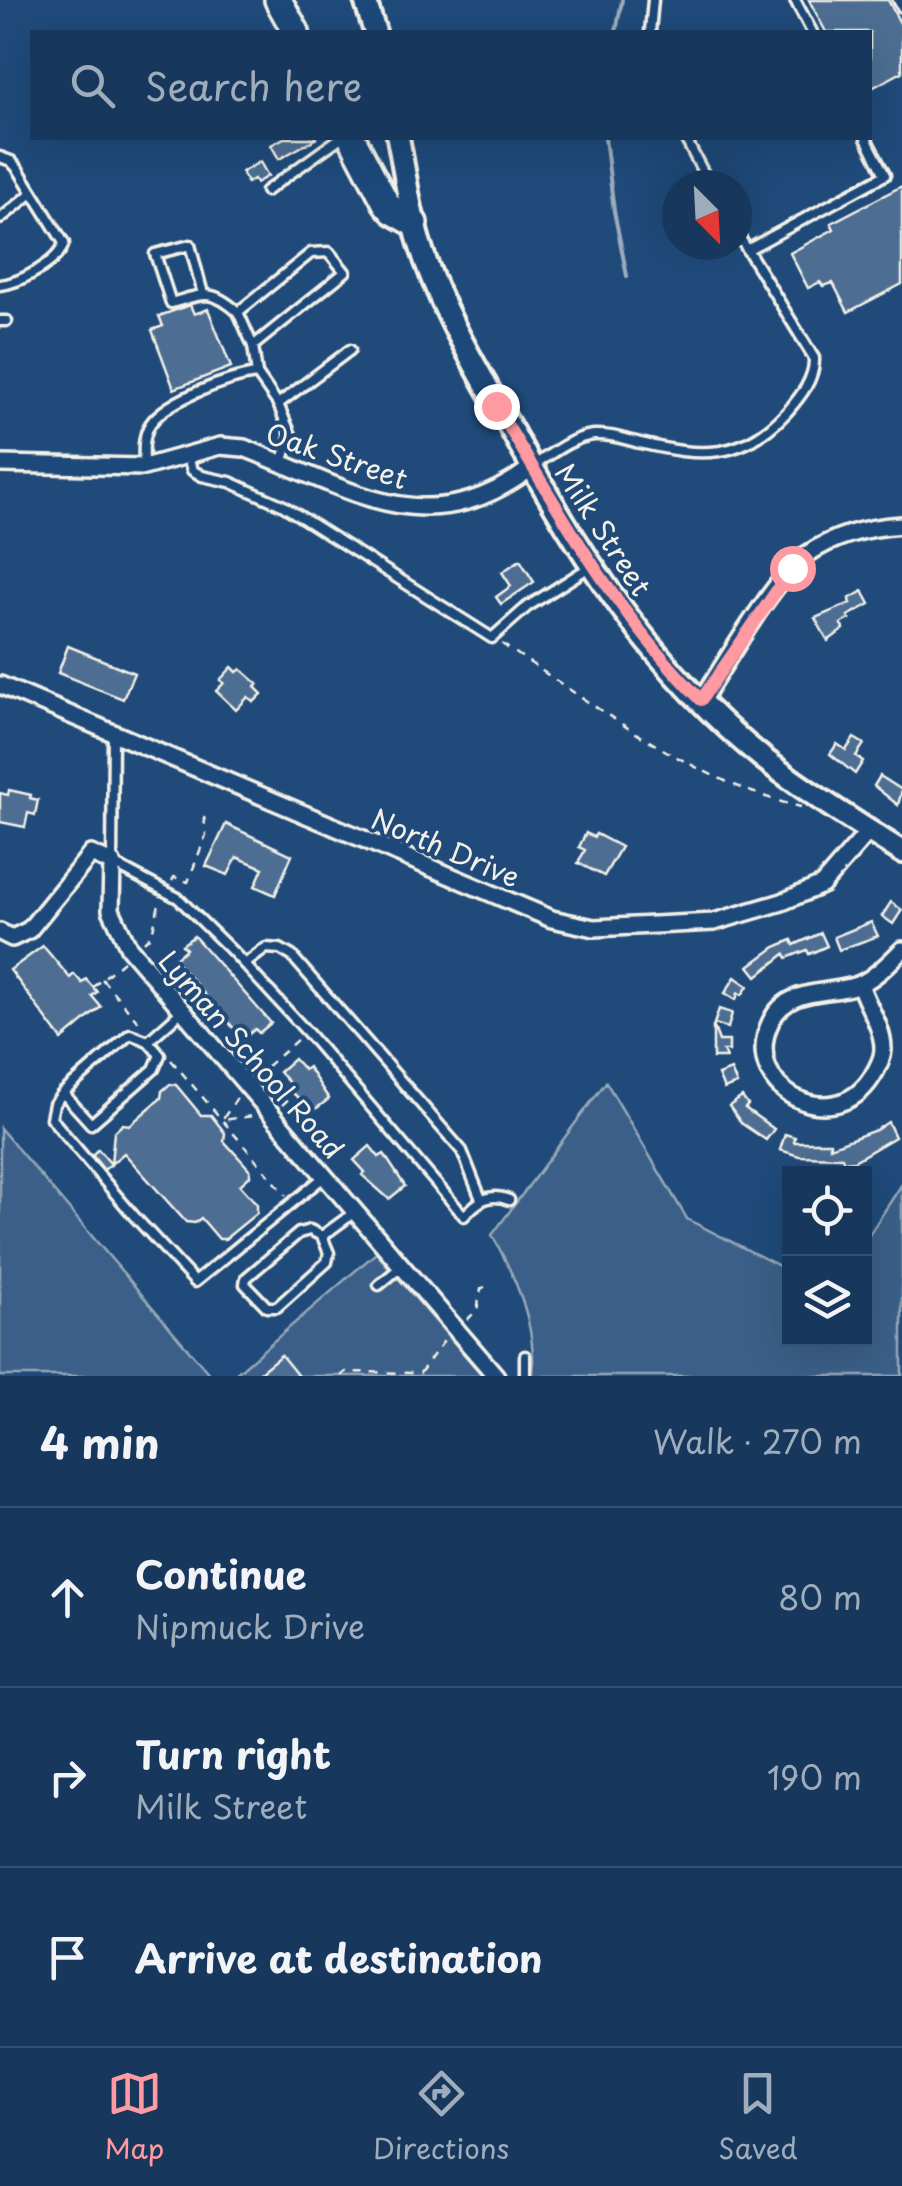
<!DOCTYPE html>
<meta charset="utf-8">
<style>
:root{--surface:#17385c;--page:#244365;--text:#f1f3f6;--muted:#9eacbb;--line:#365272;--accent:#ff9aa2}
body{margin:0;font-family:"Playpen Sans",sans-serif;background:var(--page);color:var(--text)}
.controls{position:absolute;right:30px;bottom:30px;display:grid;overflow:hidden;border-radius:0px;box-shadow:0 10px 40px #0002}
.controls button{width:90px;height:90px;display:grid;place-items:center;padding:0;border:0;border-bottom:2px solid var(--line);background:var(--surface);color:var(--text);font:50px sans-serif}
.compass{position:absolute;left:662px;top:170px;width:90px;height:90px;border-radius:50%;background:var(--surface);box-shadow:0 10px 40px #0002;rotate:156deg}
.stop{position:absolute;width:30px;height:30px;margin:-22px;border:8px solid #ff9aa2;border-radius:50%;background:#fff}
.stop.end{background:#ff9aa2;border-color:#fff;box-shadow:0 2px 10px #0008}
.list{margin:0;padding:0;list-style:none}
h2{display:flex;justify-content:space-between;align-items:center;height:130px;margin:0;padding:0 40px;font-size:42px}
h2 small{font-size:32px;font-weight:400;color:var(--muted)}
.list li{display:grid;grid-template-columns:65px 1fr auto;gap:30px;align-items:center;box-sizing:border-box;height:180px;padding:0 40px;border-top:2px solid var(--line)}
.list b{display:block;font-size:38px;white-space:nowrap}
.list p{margin:0;font-size:32px;white-space:nowrap;color:var(--muted)}
.list em{font-size:32px;font-style:normal;color:var(--muted)}
.icon{flex:none;width:55px;height:55px;fill:none;stroke:currentColor;stroke-width:2;stroke-linecap:round;stroke-linejoin:round}
.map{position:relative;flex:none;width:902px;height:1376px;overflow:hidden}
.search{position:absolute;background:var(--surface);box-shadow:0 10px 40px #0002;left:30px;right:30px;top:30px;height:110px;display:flex;align-items:center;gap:25px;box-sizing:border-box;padding:0 35px;border-radius:0px;color:var(--muted);font-size:38px}
.sheet{height:670px;background:var(--surface)}
nav{display:flex;justify-content:space-around;align-items:center;box-sizing:border-box;height:140px;border-top:2px solid var(--line);background:var(--surface);font-size:28px;color:var(--muted)}
nav a{display:grid;justify-items:center;gap:5px}
nav .on{color:var(--accent)}
.map>svg:first-child{display:block}
.green{fill:#3a5f88;stroke:#97a8b8;stroke-width:2.5}
.lines{fill:none;stroke-linecap:round;stroke-linejoin:round}
.stream{stroke:#9cacbb;stroke-width:4}
.building{fill:#4d6e92;stroke:#f4f1e8;stroke-width:2.5}
.service-casing{stroke:#f4f1e8;stroke-width:15}
.minor-casing{stroke:#f4f1e8;stroke-width:22}
.secondary-casing{stroke:#f4f1e8;stroke-width:28}
.trunk-casing{stroke:#f4f1e8;stroke-width:32}
.path{stroke:#f4f1e8;stroke-width:2.5;stroke-dasharray:8 8;stroke-linecap:butt}
.service{stroke:#1f4a7a;stroke-width:8}
.minor{stroke:#1f4a7a;stroke-width:15}
.secondary{stroke:#1f4a7a;stroke-width:20}
.trunk{stroke:#1f4a7a;stroke-width:25}
.route{stroke:#ff9aa2;stroke-width:12}
.labels{text-anchor:middle;dominant-baseline:central;stroke-width:8;stroke-linejoin:round;paint-order:stroke}
.street-label{font-size:28px;fill:#f4f1e8;stroke:#1f4a7a}
</style>
<div class="map">
<svg width="902" height="1376" viewBox="0 0 902 1376">
<rect width="100%" height="100%" fill="#1f4a7a"/>
<filter id="ink" filterUnits="userSpaceOnUse"><feTurbulence type="fractalNoise" baseFrequency=".01" numOctaves="2"/><feDisplacementMap in="SourceGraphic" scale="20" xChannelSelector="R" yChannelSelector="G"/><feConvolveMatrix kernelMatrix="1 2 1 2 8 2 1 2 1" color-interpolation-filters="sRGB"/></filter>
<g filter="url(#ink)">
<!-- green -->
<g class="green">
<path d="M606 1082 687 1219 789 1271 790 1338H864L865 1241 902 1184V1376H533C536 1324 517 1280 492 1235Z"/>
<path d="M0 1128 211 1376H0Z"/>
<path d="M376 1253 483 1376H233Z"/>
</g>
<g class="lines">
<!-- stream -->
<g class="stream">
<path d="M616 32 622 0"/>
<path d="M605 138 614 211 627 276"/>
</g>
</g>
<!-- building -->
<g class="building">
<path d="M809 0H888L902 27V72L870 89V32H826Z"/>
<path d="M284 138H317L279 159 271 145Z"/>
<path d="M260 162 268 176 256 183 254 179 247 183 242 172Z"/>
<path d="M902 186V284L848 312 833 283 823 286 820 282 808 288 790 253 834 229 831 223Z"/>
<path d="M190 305 194 314 208 309 231 367 174 389 152 330 163 326 159 316Z"/>
<path d="M520 560 534 582 501 604 496 597 511 586 502 572Z"/>
<path d="M863 591 870 604 848 616 850 619 841 624 844 629 828 641 815 618 851 603 849 599Z"/>
<path d="M68 646 134 673 123 699 58 673Z"/>
<path d="M232 667 237 672 241 669 258 684 255 687 262 694 254 702 248 697 236 710 216 691 224 683 220 680Z"/>
<path d="M854 738 864 744 856 756 863 761 855 774 830 754 837 744 846 750Z"/>
<path d="M880 776 902 790 898 805 874 786Z"/>
<path d="M9 790 31 795 30 798 38 800 35 815 28 813 25 827 0 822V793L8 795Z"/>
<path d="M226 824 292 855 275 895 255 886 263 868 237 857 228 875 206 866Z"/>
<path d="M586 833 594 837 596 834 621 847 604 876 578 863 585 850 579 847Z"/>
<path d="M891 902 902 910 893 924 882 916Z"/>
<path d="M871 922 878 936 839 950 834 937Z"/>
<path d="M821 933 827 946 809 954 807 950 787 958 785 954 757 976 749 966 775 947 792 940 794 945Z"/>
<path d="M194 936 271 1023 259 1033 255 1029 243 1039 174 959 186 949 182 945Z"/>
<path d="M43 946 70 978 74 974 82 983 86 979 97 992 92 996 101 1007 62 1040 10 970Z"/>
<path d="M735 977 748 986 742 995 738 993 736 1000 725 993Z"/>
<path d="M719 1009 732 1013 728 1028 714 1024Z"/>
<path d="M713 1025 719 1041H729V1051H723L726 1058H713Z"/>
<path d="M294 1059 304 1070 308 1067 329 1099 313 1111 286 1087 290 1084 279 1072Z"/>
<path d="M731 1070 737 1084 724 1089 718 1075Z"/>
<path d="M170 1084 176 1085 201 1115H211L225 1133 224 1141 250 1170V1176L240 1185 257 1204V1213L225 1239H219L201 1218 195 1223 186 1222 124 1153 104 1170 92 1155 98 1149 111 1164 114 1132 123 1124 130 1125 161 1098 162 1091Z"/>
<path d="M742 1097 748 1105 745 1108 774 1129 766 1140 741 1123 729 1106Z"/>
<path d="M888 1122 895 1137 854 1161 844 1162 842 1157 799 1156 780 1150 785 1134 795 1137 794 1142H830V1147L876 1130Z"/>
<path d="M370 1146 379 1157 384 1154 405 1186 389 1199 362 1175 365 1172 354 1160Z"/>
<path d="M281 1355 298 1376H255Z"/>
</g>
<g class="lines">
<defs>
<g id="service">
<path d="M795 0 812 32"/>
<path d="M898 0 902 7"/>
<path d="M650 32 653 0"/>
<path d="M685 138 710 185"/>
<path d="M0 157 11 161 18 169 64 243C59 262 20 283 0 285"/>
<path d="M266 191 340 138"/>
<path d="M0 219 32 193"/>
<path d="M747 250 885 175 866 138"/>
<path d="M203 294 190 245 155 254 171 303C203 294 211 288 238 312L311 253 329 252 345 272 253 346 257 374"/>
<path d="M238 312 253 346"/>
<path d="M0 321H7"/>
<path d="M187 454 192 470 202 476 230 482 282 505 492 638 527 607 591 566"/>
<path d="M282 463 291 435 278 404 350 350"/>
<path d="M533 466C551 454 572 437 594 435 610 434 624 439 640 443 700 457 742 461 787 412 800 397 815 379 814 358L737 233"/>
<path d="M144 467C144 454 142 441 148 428 160 402 229 377 257 374L278 404"/>
<path d="M113 733 112 863 178 898 233 952 307 1032 464 1216C478 1201 489 1192 509 1200"/>
<path d="M245 964 266 948 280 949 292 956 462 1151 481 1199"/>
<path d="M148 1041 130 1034 63 1093 91 1124 154 1069 160 1055 148 1041 182 1011"/>
<path d="M63 1093 54 1104 51 1118 134 1216 195 1282 325 1176"/>
<path d="M322 1236 329 1253 327 1262 277 1307H267L245 1284 246 1278 299 1233 310 1230 322 1236 355 1212"/>
<path d="M379 1285 402 1266"/>
<path d="M525 1356V1376"/>
</g>
<g id="minor">
<path d="M0 464 144 467 220 446 244 448C350 488 426 547 531 468"/>
<path d="M0 685 552 919 594 928 714 922 782 902 822 885 869 831"/>
<path d="M701 701C724 666 775 577 806 555 835 535 868 527 902 525"/>
<path d="M0 932 12 938 29 930 91 854 112 863 111 910 129 948 496 1376"/>
<path d="M860 984C866 1005 883 1026 883 1049 883 1058 877 1069 872 1077 833 1139 738 1088 771 1021 789 985 830 996 860 984 875 978 891 961 902 950"/>
</g>
<g id="secondary">
<path d="M365 0 375 32"/>
<path d="M398 138C405 172 409 208 419 241 440 311 481 375 516 438 581 558 656 673 764 759 808 793 855 822 902 852"/>
</g>
<g id="trunk">
<path d="M278 0 296 32"/>
<path d="M352 138 386 203 393 211 414 223"/>
</g>
</defs>
<!-- service casing -->
<use href="#service" class="service-casing"/>
<!-- minor casing -->
<use href="#minor" class="minor-casing"/>
<!-- secondary casing -->
<use href="#secondary" class="secondary-casing"/>
<!-- trunk casing -->
<use href="#trunk" class="trunk-casing"/>
<!-- path -->
<g class="path">
<path d="M502 644C595 705 691 781 801 807"/>
<path d="M172 881 174 877 188 882 206 835 204 816"/>
<path d="M144 942 152 934 160 900"/>
<path d="M102 979 143 1027"/>
<path d="M93 987 123 961"/>
<path d="M171 1060 286 1195"/>
<path d="M255 1077 298 1039"/>
<path d="M237 1098 222 1120 253 1116"/>
<path d="M282 1105 293 1095"/>
<path d="M467 1320 477 1310 481 1289 488 1285"/>
<path d="M341 1376 346 1372 420 1373 446 1338"/>
</g>
<!-- service -->
<use href="#service" class="service"/>
<!-- minor -->
<use href="#minor" class="minor"/>
<!-- secondary -->
<use href="#secondary" class="secondary"/>
<!-- trunk -->
<use href="#trunk" class="trunk"/>
</g>
</g>
<g class="lines" filter="url(#ink)">
<!-- route -->
<path class="route" d="M496 406C561 513 612 610 701 700L792 568"/>
</g>
<g class="labels">
<!-- street labels -->
<g class="street-label">
<text transform="translate(337 455) rotate(19)">Oak Street</text>
<text transform="translate(604 529) rotate(57)">Milk Street</text>
<text transform="translate(446 847) rotate(23)">North Drive</text>
<text transform="translate(252 1054) rotate(49)">Lyman School Road</text>
</g>
</g>
</svg>
<div class="controls">
<button><svg class="icon" aria-label="locate" viewBox="0 0 24 24"><circle cx="12" cy="12" r="6"/><path d="M12 2v4M12 18v4M2 12h4M18 12h4"/></svg></button>
<button><svg class="icon" aria-label="layers" viewBox="0 0 24 24"><path d="M12 4l9 5-9 5-9-5zM3 14l9 5 9-5"/></svg></button>
</div>
<svg class="compass" viewBox="-18 -18 36 36"><path d="M0-13l5 13h-10z" fill="#e53935"/><path d="M0 13l5-13h-10z" fill="#9eacbb"/></svg>
<div class="stop" style="left:792px;top:568px"></div>
<div class="stop end" style="left:496px;top:406px"></div>
<div class="search"><svg class="icon" aria-label="search" viewBox="0 0 24 24"><circle cx="10" cy="10" r="6"/><path d="M15 15l6 6"/></svg>Search here</div>
</div>
<section class="sheet">
<h2>4 min<small>Walk · 270 m</small></h2>
<ul class="list">
<li><svg class="icon" aria-label="ahead" viewBox="0 0 24 24"><path d="M12 20V5M6 11l6-6 6 6"/></svg><div><b>Continue</b><p>Nipmuck Drive</p></div><em>80 m</em></li>
<li><svg class="icon" aria-label="right" viewBox="0 0 24 24"><path d="M7 20v-9h11M14 6l5 5-5 5"/></svg><div><b>Turn right</b><p>Milk Street</p></div><em>190 m</em></li>
<li><svg class="icon" aria-label="arrive" viewBox="0 0 24 24"><path d="M6 21V4h12l-3 4 3 4H6"/></svg><div><b>Arrive at destination</b></div></li>
</ul>
</section>
<nav>
<a class="on"><svg class="icon" aria-label="map" viewBox="0 0 24 24"><path d="M3 6l6-2 6 2 6-2v14l-6 2-6-2-6 2zM9 4v14M15 6v14"/></svg>Map</a>
<a><svg class="icon" aria-label="directions" viewBox="0 0 24 24"><path d="M12 3l9 9-9 9-9-9zM9 14v-3h6M13 9l2 2-2 2"/></svg>Directions</a>
<a><svg class="icon" aria-label="saved" viewBox="0 0 24 24"><path d="M7 4h10v16l-5-4-5 4z"/></svg>Saved</a>
</nav>
